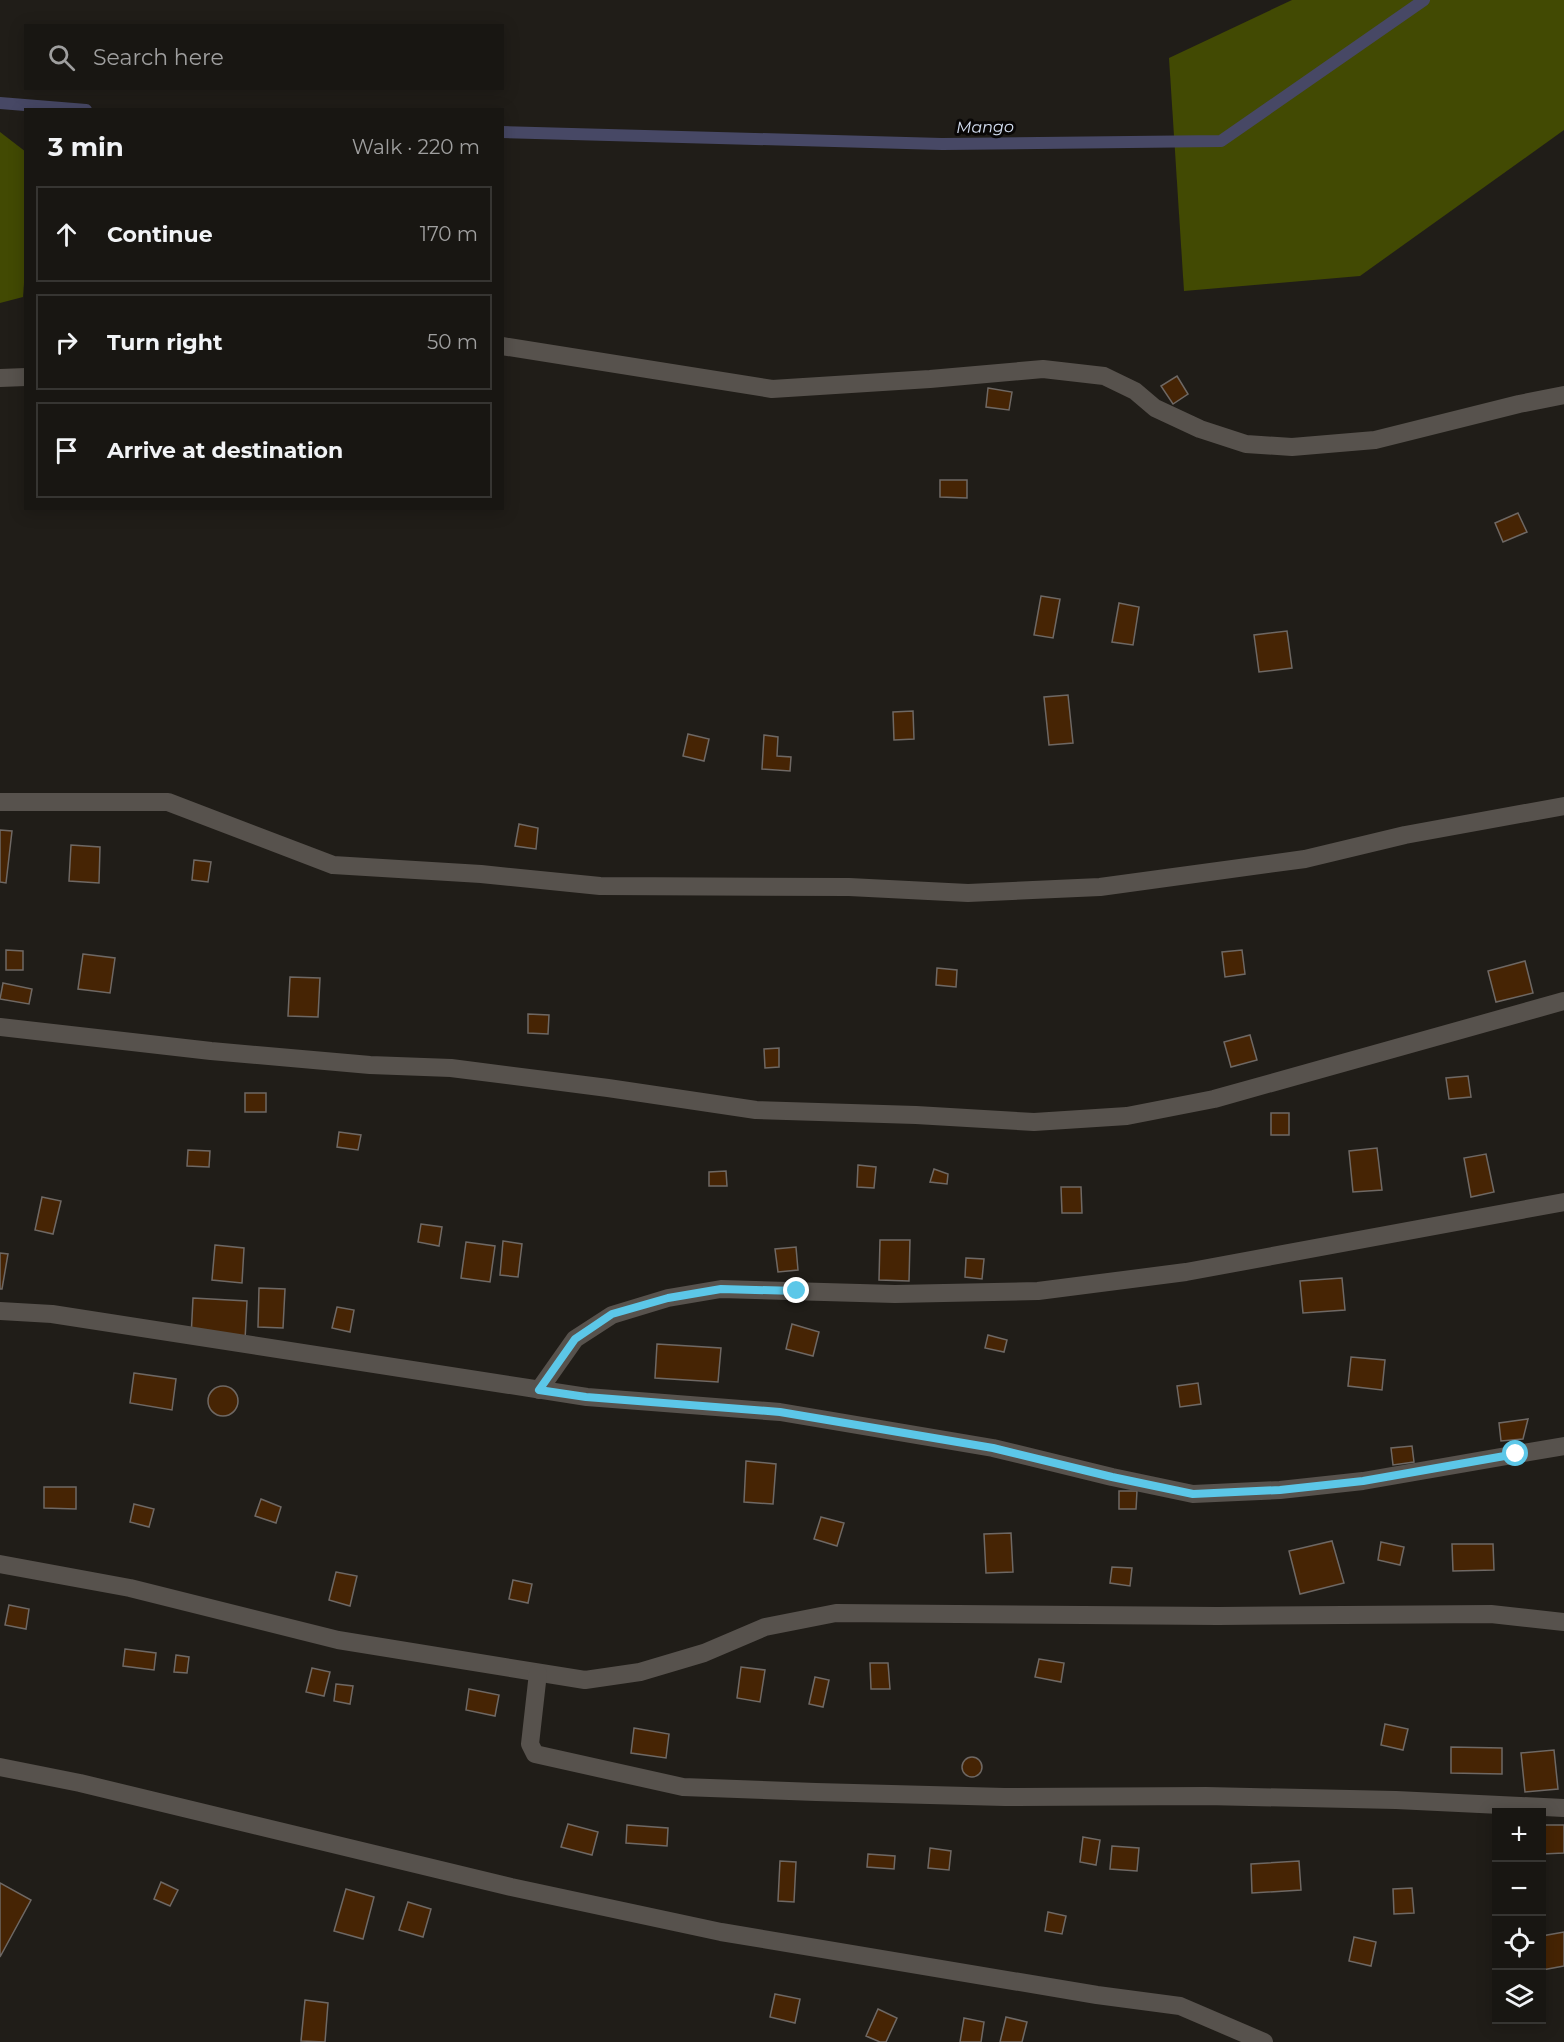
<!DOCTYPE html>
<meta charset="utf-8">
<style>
:root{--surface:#181612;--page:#211f1b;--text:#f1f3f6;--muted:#9f9f9f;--line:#363532}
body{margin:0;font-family:Montserrat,sans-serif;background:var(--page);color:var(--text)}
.controls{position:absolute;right:18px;bottom:18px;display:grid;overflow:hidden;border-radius:0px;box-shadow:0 3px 15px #0003}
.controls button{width:54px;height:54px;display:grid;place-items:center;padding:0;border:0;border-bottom:2px solid var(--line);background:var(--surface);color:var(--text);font:30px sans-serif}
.stop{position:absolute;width:18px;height:18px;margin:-14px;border:4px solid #5cc7e8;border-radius:50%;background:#fff}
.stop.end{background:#5cc7e8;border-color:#fff;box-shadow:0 2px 6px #0008}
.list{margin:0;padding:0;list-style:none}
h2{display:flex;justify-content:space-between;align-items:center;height:78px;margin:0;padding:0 24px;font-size:26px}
h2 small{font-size:20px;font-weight:400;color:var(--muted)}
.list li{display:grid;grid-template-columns:39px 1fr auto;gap:18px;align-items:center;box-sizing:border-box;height:96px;margin:0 12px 12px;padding:0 12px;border:2px solid var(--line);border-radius:0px}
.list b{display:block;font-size:22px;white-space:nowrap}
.list em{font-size:20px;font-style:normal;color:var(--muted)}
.icon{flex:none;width:33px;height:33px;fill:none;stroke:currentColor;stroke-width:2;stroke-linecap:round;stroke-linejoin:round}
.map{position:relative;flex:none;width:1564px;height:2042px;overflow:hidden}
.search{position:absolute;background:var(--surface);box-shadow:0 3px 15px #0003;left:24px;top:24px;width:480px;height:66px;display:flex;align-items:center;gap:15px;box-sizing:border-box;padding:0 21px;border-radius:0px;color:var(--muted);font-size:22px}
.panel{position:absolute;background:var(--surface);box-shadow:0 3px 15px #0003;left:24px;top:108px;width:480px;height:402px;border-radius:0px}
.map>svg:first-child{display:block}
.green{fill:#424a03}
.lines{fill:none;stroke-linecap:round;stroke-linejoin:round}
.stream{stroke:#474865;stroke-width:12}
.building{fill:#462404;stroke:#6e6864;stroke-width:1.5}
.street{stroke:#57524d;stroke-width:18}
.route{stroke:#5cc7e8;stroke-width:8}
.labels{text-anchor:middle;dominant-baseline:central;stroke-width:6;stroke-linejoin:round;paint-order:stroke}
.water-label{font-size:16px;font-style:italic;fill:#d6e0f3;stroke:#090706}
</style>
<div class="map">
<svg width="1564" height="2042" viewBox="0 0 1564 2042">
<rect width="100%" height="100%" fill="#201d18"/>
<!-- green -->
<g class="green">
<path d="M1292 0H1564V130L1360 276 1184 291 1169 58Z"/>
<path d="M0 132 26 152V255L23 297 0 303Z"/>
</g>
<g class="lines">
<!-- stream -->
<g class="stream">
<path d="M0 103 86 110"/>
<path d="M502 132 942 144 1221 141 1424 0"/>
</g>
</g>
<!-- building -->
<g class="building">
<path d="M1177 376 1188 394 1173 404 1161 386Z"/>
<path d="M988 388 1012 392 1009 410 986 407Z"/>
<path d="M940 480H967V498L940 497Z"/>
<path d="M1518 513 1527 532 1503 542 1495 523Z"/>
<path d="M1041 596 1060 599 1053 638 1034 635Z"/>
<path d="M1119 603 1139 607 1133 645 1112 642Z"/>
<path d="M1287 631 1292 668 1259 672 1254 635Z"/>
<path d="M1068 695 1073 743 1049 745 1044 697Z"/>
<path d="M913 711 914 739 894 740 893 712Z"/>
<path d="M688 734 709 739 704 761 683 756Z"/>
<path d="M764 735 778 737 777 756 791 757 790 771 762 769Z"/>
<path d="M519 824 538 828 536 849 515 846Z"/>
<path d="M0 830 12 831 6 883 0 882Z"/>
<path d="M71 845 100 847 99 883 69 881Z"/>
<path d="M194 860 211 862 208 882 192 880Z"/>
<path d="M6 950 23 951V970H6Z"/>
<path d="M1242 950 1245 974 1225 977 1222 952Z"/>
<path d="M83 954 115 958 110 993 78 989Z"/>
<path d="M1525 961 1533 993 1496 1002 1488 971Z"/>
<path d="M937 968 957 970 956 987 936 985Z"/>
<path d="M290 977 320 978 318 1017 288 1016Z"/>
<path d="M3 983 32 989 29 1004 0 999Z"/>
<path d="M528 1014 549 1015 548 1034 528 1033Z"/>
<path d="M1250 1035 1257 1060 1231 1067 1224 1042Z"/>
<path d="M779 1048V1067L765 1068 764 1049Z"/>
<path d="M1468 1076 1471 1097 1449 1099 1446 1078Z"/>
<rect x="245" y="1093" width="21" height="19"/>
<rect x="1271" y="1113" width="18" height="22"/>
<path d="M339 1132 361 1135 358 1150 337 1147Z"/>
<path d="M1377 1148 1382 1190 1353 1192 1349 1151Z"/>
<path d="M188 1150 210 1151 209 1167 187 1166Z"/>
<path d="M1486 1154 1494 1192 1471 1197 1464 1158Z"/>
<path d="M858 1165 876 1167 874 1188 857 1187Z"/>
<path d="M934 1169 948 1174 947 1184 930 1182Z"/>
<path d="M726 1171 727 1186H709V1172Z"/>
<path d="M1061 1187H1081L1082 1213H1062Z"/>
<path d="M42 1197 61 1201 53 1234 35 1230Z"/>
<path d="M421 1224 442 1227 439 1246 418 1242Z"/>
<path d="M880 1240H910L909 1281 879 1280Z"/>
<path d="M503 1241 522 1244 518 1277 500 1275Z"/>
<path d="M466 1242 495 1246 490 1282 461 1278Z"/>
<path d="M215 1245 244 1248 242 1283 212 1280Z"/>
<path d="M796 1247 798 1270 778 1272 775 1249Z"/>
<path d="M0 1253 8 1254 2 1289H0Z"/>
<path d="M966 1258 984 1259 982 1279 965 1277Z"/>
<path d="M1342 1278 1345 1310 1303 1313 1300 1281Z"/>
<path d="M259 1288 285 1289 283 1328 258 1327Z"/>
<path d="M193 1298 247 1301 245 1340 191 1338Z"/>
<path d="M337 1307 354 1310 350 1332 332 1328Z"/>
<path d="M792 1324 819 1332 813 1356 786 1349Z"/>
<path d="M988 1335 1007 1340 1004 1352 985 1348Z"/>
<path d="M657 1344 721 1348 718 1382 655 1378Z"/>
<path d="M1351 1357 1385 1360 1382 1390 1348 1386Z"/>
<path d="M134 1373 176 1379 172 1410 130 1403Z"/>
<path d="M1198 1383 1201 1404 1180 1407 1177 1386Z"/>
<circle cx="223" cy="1401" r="15"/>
<path d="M1528 1419 1523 1439 1501 1441 1499 1423Z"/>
<path d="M1412 1446 1414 1462 1393 1465 1391 1448Z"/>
<path d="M746 1461 776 1464 773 1504 744 1502Z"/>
<path d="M44 1487H76V1509L44 1508Z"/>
<path d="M1119 1491H1137L1136 1509H1119Z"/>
<path d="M261 1499 281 1507 276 1523 255 1516Z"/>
<path d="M134 1504 154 1509 149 1527 130 1522Z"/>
<path d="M821 1517 844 1523 837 1546 814 1539Z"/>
<path d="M1011 1533 1013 1572 986 1573 984 1534Z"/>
<path d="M1332 1541 1344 1583 1300 1594 1289 1551Z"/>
<path d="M1381 1542 1404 1547 1400 1565 1378 1560Z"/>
<path d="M1452 1544H1493L1494 1570 1453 1571Z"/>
<path d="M1112 1567 1132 1568 1130 1586 1110 1583Z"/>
<path d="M336 1572 357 1576 350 1606 329 1600Z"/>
<path d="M513 1580 532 1584 528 1603 509 1599Z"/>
<path d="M9 1605 29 1609 26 1629 5 1625Z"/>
<path d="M125 1649 156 1653 154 1670 123 1666Z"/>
<path d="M176 1655 189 1657 187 1673 174 1672Z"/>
<path d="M1039 1659 1064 1663 1061 1682 1035 1677Z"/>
<path d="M870 1663H888L890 1689H871Z"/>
<path d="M741 1667 765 1670 760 1702 737 1698Z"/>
<path d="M312 1668 330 1672 324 1696 306 1692Z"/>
<path d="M815 1677 829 1680 823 1707 809 1704Z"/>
<path d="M336 1684 353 1686 350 1704 334 1701Z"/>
<path d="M469 1689 499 1695 495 1716 466 1710Z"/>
<path d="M1385 1724 1408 1729 1403 1750 1381 1745Z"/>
<path d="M634 1728 669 1734 666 1758 631 1753Z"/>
<path d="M1451 1747 1502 1748V1774L1451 1773Z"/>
<path d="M1554 1750 1558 1789 1525 1792 1521 1753Z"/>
<circle cx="972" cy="1767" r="10"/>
<path d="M568 1824 598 1832 592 1855 561 1847Z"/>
<path d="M627 1825 668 1828 667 1846 626 1843Z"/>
<path d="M1542 1825H1564V1853L1542 1854Z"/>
<path d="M1083 1837 1100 1840 1096 1865 1080 1862Z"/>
<path d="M1112 1846 1139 1848 1137 1871 1110 1869Z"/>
<path d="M930 1848 951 1851 949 1870 928 1868Z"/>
<path d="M868 1854 895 1856 894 1869 867 1867Z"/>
<path d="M780 1861 796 1862 794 1902 778 1901Z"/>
<path d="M1299 1861 1301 1890 1252 1893 1251 1864Z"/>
<path d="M161 1882 178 1890 170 1906 154 1899Z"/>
<path d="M0 1883 31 1900 0 1957Z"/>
<path d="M1412 1888 1414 1913 1394 1914 1393 1889Z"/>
<path d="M346 1889 374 1897 363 1939 334 1931Z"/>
<path d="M408 1902 431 1909 423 1937 399 1930Z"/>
<path d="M1048 1912 1066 1916 1062 1934 1045 1931Z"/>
<path d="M1564 1932V1966L1542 1970V1936Z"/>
<path d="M1354 1937 1376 1942 1371 1966 1349 1961Z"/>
<path d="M775 1994 800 1999 795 2023 770 2017Z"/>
<path d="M305 2000 328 2003 325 2042 301 2041Z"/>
<path d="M878 2009 897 2018 886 2042H880L866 2036Z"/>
<path d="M1006 2017 1027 2022 1022 2042H1000Z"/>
<path d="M964 2018 984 2022 981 2042H960Z"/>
</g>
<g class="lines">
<!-- street -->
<g class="street">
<path d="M502 346 772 389 930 379 1043 369 1104 376 1135 391 1155 408 1200 429 1246 444 1292 447 1375 440 1519 404 1564 395"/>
<path d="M0 378 26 377"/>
<path d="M0 802H168L333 865 481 874 600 886 849 887 968 893 1100 887 1305 859 1405 835 1564 806"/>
<path d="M0 1027 211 1051 370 1065 451 1068 608 1088 756 1110 916 1115 1034 1122 1127 1116 1214 1099 1564 1001"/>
<path d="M0 1311 52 1314 587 1397 780 1412 993 1448 1112 1477 1193 1494 1280 1490 1363 1481 1564 1446"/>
<path d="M539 1390 575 1339 612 1315 668 1298 721 1289 895 1294 1038 1291 1186 1272 1564 1202"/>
<path d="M0 1564 130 1588 338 1640 585 1680 640 1672 704 1653 765 1627 836 1613 1218 1616 1491 1614 1564 1622"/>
<path d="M538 1673 530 1744 535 1754 683 1787 816 1792 1005 1797 1206 1796 1396 1800 1564 1808"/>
<path d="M0 1767 80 1783 511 1887 721 1932 1097 1995 1180 2006 1264 2042"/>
</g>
</g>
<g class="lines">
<!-- route -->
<path class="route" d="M797 1291 721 1289 668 1298 612 1314 575 1339 539 1390 586 1397 780 1412 993 1448 1112 1477 1193 1494 1280 1490 1363 1481 1516 1454"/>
</g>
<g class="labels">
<!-- water labels -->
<g class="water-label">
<text transform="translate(985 127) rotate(-1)">Mango</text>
</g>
</g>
</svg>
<div class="controls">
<button>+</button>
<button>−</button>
<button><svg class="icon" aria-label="locate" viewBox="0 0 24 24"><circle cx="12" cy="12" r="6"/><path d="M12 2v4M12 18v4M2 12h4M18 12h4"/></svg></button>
<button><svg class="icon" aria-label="layers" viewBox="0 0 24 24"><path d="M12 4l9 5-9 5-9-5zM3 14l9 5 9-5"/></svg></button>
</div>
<div class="stop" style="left:1516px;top:1454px"></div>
<div class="stop end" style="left:797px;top:1291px"></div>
<div class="search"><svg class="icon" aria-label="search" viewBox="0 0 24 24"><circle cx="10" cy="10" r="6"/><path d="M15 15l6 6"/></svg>Search here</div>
<section class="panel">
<h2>3 min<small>Walk · 220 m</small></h2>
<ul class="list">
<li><svg class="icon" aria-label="ahead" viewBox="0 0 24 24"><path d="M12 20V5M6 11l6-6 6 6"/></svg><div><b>Continue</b></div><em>170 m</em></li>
<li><svg class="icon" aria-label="right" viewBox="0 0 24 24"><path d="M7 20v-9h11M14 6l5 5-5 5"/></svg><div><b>Turn right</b></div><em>50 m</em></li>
<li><svg class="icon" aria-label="arrive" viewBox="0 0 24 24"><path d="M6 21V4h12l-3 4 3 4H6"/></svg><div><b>Arrive at destination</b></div></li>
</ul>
</section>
</div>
